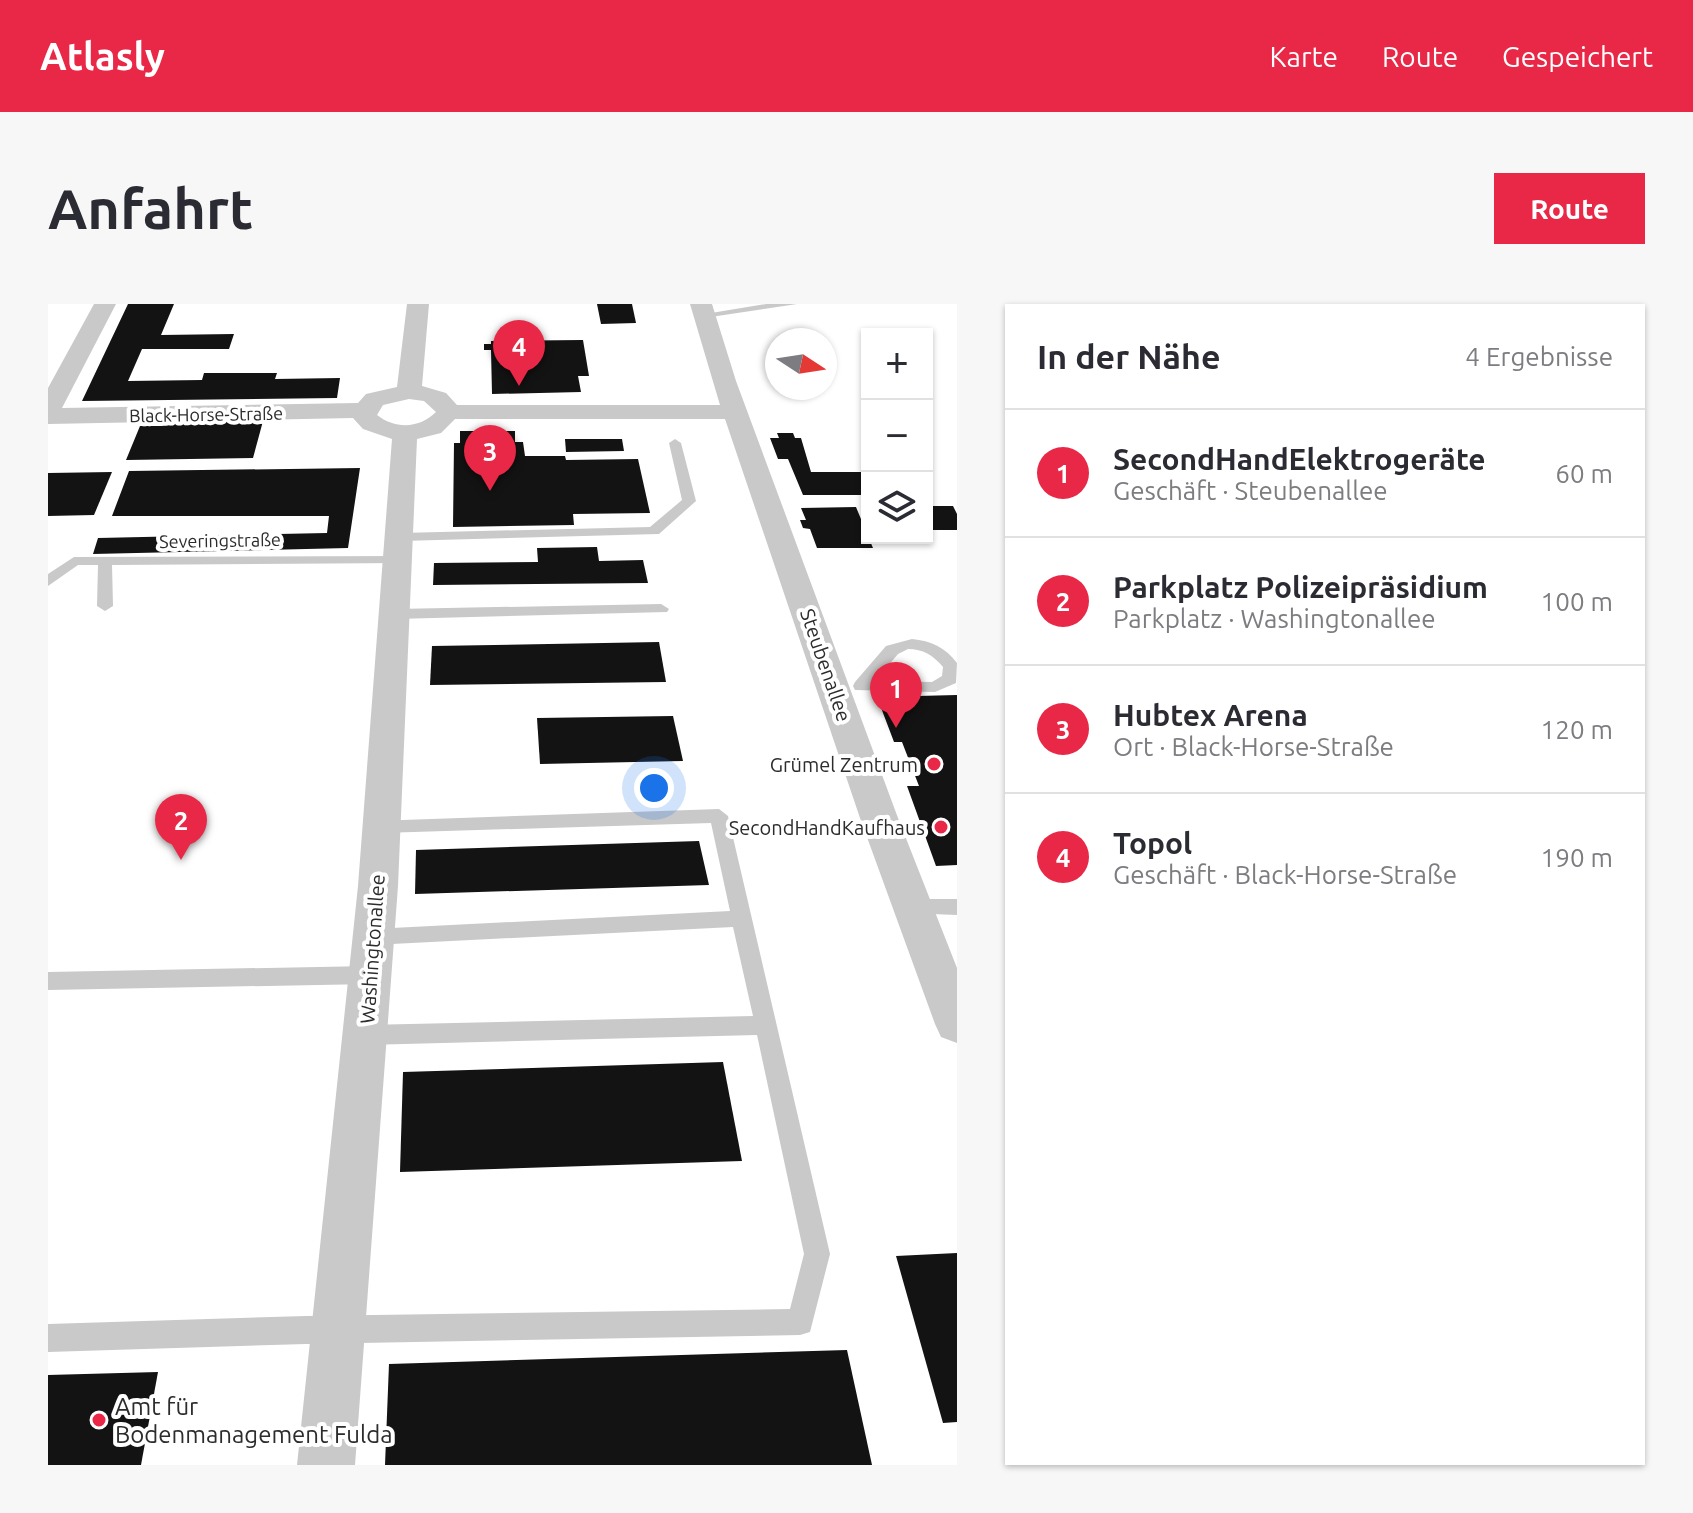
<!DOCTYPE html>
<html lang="de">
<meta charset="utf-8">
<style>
:root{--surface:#fff;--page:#f7f7f7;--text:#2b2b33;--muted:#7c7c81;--line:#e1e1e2;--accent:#e82846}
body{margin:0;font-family:Ubuntu,sans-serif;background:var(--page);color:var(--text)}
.controls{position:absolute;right:24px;top:24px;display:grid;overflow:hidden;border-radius:0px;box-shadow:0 2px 6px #0004}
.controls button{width:72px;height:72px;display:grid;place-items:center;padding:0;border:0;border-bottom:2px solid var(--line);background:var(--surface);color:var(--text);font:40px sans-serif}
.compass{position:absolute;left:717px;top:24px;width:72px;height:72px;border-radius:50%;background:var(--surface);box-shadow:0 2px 6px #0004;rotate:102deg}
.you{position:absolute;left:606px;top:484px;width:28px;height:28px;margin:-20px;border:6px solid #fff;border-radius:50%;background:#1a73e8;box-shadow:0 0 0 12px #1a73e833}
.badge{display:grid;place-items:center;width:52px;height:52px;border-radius:50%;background:var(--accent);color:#fff;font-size:26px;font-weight:700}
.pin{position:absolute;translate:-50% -66px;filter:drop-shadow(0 2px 4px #0008)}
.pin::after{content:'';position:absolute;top:42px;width:28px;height:24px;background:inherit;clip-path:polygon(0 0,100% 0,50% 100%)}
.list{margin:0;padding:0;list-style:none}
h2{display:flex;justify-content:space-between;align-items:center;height:104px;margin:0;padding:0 32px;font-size:34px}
h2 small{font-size:26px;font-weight:400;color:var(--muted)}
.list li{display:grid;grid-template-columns:52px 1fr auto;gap:24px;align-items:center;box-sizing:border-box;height:128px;padding:0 32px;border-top:2px solid var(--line)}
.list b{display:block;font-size:30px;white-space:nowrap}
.list p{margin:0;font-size:26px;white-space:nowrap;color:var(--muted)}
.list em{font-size:26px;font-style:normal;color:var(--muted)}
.icon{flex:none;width:44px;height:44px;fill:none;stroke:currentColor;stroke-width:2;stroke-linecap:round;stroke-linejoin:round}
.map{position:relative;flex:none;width:909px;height:1161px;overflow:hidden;border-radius:0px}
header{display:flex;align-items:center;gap:48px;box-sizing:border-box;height:112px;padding:0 40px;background:var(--accent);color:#fff}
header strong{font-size:38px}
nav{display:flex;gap:44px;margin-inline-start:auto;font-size:28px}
.intro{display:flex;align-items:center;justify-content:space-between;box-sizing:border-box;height:192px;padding:0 48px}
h1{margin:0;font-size:56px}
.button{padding:20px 36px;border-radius:0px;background:var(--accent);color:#fff;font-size:28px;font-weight:700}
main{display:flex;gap:48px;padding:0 48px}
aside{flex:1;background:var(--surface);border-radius:0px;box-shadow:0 2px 6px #0004}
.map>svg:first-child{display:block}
.building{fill:#131313}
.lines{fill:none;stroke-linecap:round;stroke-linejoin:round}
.lane{fill:#c9c9c9;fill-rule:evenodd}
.street{fill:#c9c9c9;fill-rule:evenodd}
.poi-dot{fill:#e82846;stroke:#fff;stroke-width:3}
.labels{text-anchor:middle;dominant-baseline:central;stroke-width:8;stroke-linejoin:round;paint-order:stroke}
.far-street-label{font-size:18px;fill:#2c2c2c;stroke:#fff}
.street-label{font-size:20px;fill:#2c2c2c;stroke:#fff}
.poi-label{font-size:20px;fill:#2c2c2c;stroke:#fff;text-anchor:end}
.near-poi-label{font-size:24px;fill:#2c2c2c;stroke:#fff;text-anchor:start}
</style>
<header>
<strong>Atlasly</strong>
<nav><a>Karte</a><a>Route</a><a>Gespeichert</a></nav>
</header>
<div class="intro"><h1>Anfahrt</h1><a class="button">Route</a></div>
<main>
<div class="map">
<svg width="909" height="1161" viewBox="0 0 909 1161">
<rect width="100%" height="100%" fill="#fff"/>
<!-- building -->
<g class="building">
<path d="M80 0H126L113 31 186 30 181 45H94L80 77 154 76 156 69H229L227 75 292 74 289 94 34 97Z"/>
<path d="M549 0H584L588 19 553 20Z"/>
<path d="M535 36 541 72H530L533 88 444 90 443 46H436V40H443V37Z"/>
<path d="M215 117 205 154 78 156 92 122H114L115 119Z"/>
<path d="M412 127H467V138H475L477 152H517L518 156 590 155 602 209 525 210 526 221 405 223 406 139H412Z"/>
<path d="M729 129H745L747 134H753L763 168H819V191H755L740 155H730L722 134H731Z"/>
<path d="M517 135H574L576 147 518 148Z"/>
<path d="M312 164 300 244 45 250 50 234 279 229 281 212H64L81 167Z"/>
<path d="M64 168 46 211 0 212V169Z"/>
<path d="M879 202H905L909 210V226H879Z"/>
<path d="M808 203 825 244H769L762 225 755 224 752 216H758L753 204Z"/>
<path d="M549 243 551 257 595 256 600 279 385 281 386 259 490 258 489 244Z"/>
<path d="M611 338 618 378 382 381 384 342Z"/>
<path d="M909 391V561L888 562 859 482H871L854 438H846L829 393Z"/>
<path d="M625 412 635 457 492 460 489 414Z"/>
<path d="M651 537 661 581 367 590 368 546Z"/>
<path d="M675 758 694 857 352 868 355 768Z"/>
<path d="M909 949V1118L895 1119 848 952Z"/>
<path d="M799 1046 824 1161H337L341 1060Z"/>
<path d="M110 1068 93 1161H0V1071Z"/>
</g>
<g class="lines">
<!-- lane -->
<g class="lane">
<path d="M718 0H749L656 14 651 11Z"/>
<path d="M627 135 633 139 648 197 611 230 353 237 346 233 353 229 602 223 634 196 621 139Z"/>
<path d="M351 252 356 253V259L64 261 65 302 57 307 49 302 50 261H30L0 282V270L26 253Z"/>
<path d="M613 300 621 305 619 308 347 315 339 310 347 305Z"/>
<path d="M864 335C883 337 897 343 909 359L908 379 887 388 807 386 805 382 807 378 838 342ZM860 345C875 345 885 351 895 363L894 372 884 378 827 377 850 350Z"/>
<path d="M671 505 680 512 782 950 762 1028 752 1031 258 1040 0 1048V1020L258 1012 742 1005 756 950 709 731 317 741 309 738 306 731 309 724 317 721 705 712 685 623 324 641 317 639 314 633 317 627 324 625 682 607 663 519 333 529 326 527 323 522 326 517Z"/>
<path d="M865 595H909V611L858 609 855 603 858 597Z"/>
<path d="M322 662 330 665 333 671 330 677 322 680 0 686V668Z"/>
</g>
<!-- street -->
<path class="street" d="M46 0H68L14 104 310 99 318 90 349 83 359 0H381L374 82 398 89 409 101H672L642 0H664L688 77 850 514 909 664V739L893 733 887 720 812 514 677 115H407L393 129 369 135 350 582 307 1161H249L310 582 344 135 315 125 305 114 0 120V84ZM361 95 376 97 388 108C371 125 347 125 329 111L335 101Z"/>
</g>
<!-- markers -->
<g class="poi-dot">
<circle cx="886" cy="460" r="8"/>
<circle cx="893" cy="523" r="8"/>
<circle cx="51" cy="1116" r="8"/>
</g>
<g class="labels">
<!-- far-street labels -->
<g class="far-street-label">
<text transform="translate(158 110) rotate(-1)">Black-Horse-Straße</text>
<text transform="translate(172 236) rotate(-1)">Severingstraße</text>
</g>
<!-- street labels -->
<g class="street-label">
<text transform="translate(778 361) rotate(71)">Steubenallee</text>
<text transform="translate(324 645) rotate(-86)">Washingtonallee</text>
</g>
<!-- poi labels -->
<g class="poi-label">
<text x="870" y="460">Grümel Zentrum</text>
<text x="877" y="523">SecondHandKaufhaus</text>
</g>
<!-- near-poi labels -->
<g class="near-poi-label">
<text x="67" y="1102">Amt für<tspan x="67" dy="28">Bodenmanagement Fulda</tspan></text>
</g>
</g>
</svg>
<div class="controls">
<button>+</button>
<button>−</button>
<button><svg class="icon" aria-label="layers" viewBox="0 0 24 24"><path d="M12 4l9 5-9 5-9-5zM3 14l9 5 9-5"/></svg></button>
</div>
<svg class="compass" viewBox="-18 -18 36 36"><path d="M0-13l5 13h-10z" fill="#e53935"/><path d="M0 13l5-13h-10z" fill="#7c7c81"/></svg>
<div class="you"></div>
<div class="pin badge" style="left:848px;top:424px">1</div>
<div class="pin badge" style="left:133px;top:556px">2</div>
<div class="pin badge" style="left:442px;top:187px">3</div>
<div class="pin badge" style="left:471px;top:82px">4</div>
</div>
<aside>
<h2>In der Nähe<small>4 Ergebnisse</small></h2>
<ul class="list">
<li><span class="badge">1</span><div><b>SecondHandElektrogeräte</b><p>Geschäft · Steubenallee</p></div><em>60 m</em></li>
<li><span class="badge">2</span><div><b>Parkplatz Polizeipräsidium</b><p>Parkplatz · Washingtonallee</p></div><em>100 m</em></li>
<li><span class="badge">3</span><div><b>Hubtex Arena</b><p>Ort · Black-Horse-Straße</p></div><em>120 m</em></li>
<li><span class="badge">4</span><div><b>Topol</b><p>Geschäft · Black-Horse-Straße</p></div><em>190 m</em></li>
</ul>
</aside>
</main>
